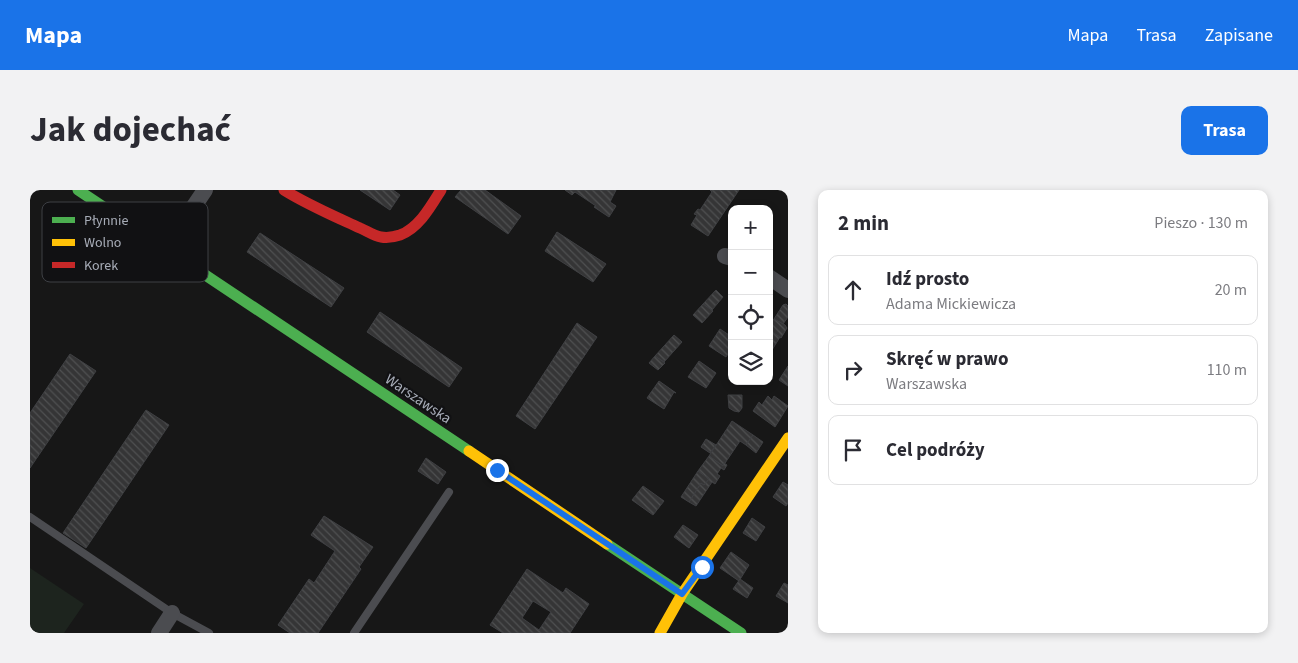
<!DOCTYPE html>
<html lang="pl">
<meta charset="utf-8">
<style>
:root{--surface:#fff;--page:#f2f2f3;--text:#2b2b33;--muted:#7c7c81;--line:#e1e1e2;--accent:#1a73e8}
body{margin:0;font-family:"Source Sans 3",sans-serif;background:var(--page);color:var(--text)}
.controls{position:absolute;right:15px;top:15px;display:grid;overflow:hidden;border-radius:10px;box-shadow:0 2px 8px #0003}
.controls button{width:45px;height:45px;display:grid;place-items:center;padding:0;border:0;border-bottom:1px solid var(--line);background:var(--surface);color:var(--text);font:25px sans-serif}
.stop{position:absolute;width:15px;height:15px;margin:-11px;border:4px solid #1a73e8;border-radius:50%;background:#fff}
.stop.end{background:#1a73e8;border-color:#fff;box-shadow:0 1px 5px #0008}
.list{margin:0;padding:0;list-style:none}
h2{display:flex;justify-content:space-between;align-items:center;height:65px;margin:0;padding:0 20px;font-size:21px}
h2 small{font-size:16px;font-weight:400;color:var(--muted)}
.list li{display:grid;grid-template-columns:32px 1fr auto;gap:15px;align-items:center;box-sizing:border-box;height:70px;margin:0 10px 10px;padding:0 10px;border:1px solid var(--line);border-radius:10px}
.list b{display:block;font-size:19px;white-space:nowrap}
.list p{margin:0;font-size:16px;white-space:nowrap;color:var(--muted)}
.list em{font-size:16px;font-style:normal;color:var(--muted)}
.icon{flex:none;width:28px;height:28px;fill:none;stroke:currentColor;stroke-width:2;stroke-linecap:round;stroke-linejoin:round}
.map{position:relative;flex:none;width:758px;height:443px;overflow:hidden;border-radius:10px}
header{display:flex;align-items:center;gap:30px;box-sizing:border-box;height:70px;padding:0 25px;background:var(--accent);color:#fff}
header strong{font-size:24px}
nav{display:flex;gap:28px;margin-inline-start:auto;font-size:18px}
.intro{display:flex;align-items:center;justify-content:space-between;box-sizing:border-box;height:120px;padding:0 30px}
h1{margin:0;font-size:35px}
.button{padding:12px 22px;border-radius:10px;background:var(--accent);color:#fff;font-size:18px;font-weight:700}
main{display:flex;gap:30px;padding:0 30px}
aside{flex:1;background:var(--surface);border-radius:10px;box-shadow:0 2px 8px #0003}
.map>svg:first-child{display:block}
.garden{fill:#1d241e}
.building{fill:url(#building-back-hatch);stroke:#3f4043;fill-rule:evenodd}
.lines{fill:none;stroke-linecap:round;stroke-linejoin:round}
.lane{stroke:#4b4c50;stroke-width:8}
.street{stroke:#4b4c50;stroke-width:16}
.fast{stroke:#4caf50;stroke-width:11}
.slow{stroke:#ffc107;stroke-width:11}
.jam{stroke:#c62828;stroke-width:11}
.route{stroke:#1a73e8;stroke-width:6}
.labels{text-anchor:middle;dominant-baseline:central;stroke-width:4.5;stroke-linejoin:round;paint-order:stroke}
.street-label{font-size:15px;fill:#a8adb8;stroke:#111113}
.key{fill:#111113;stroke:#3e4045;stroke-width:1}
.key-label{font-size:14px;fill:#a8adb8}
</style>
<header>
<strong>Mapa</strong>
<nav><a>Mapa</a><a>Trasa</a><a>Zapisane</a></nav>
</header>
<div class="intro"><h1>Jak dojechać</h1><a class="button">Trasa</a></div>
<main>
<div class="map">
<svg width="758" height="443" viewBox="0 0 758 443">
<defs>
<pattern id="building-back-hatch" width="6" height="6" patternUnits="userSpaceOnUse" patternTransform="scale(1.25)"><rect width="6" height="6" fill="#353536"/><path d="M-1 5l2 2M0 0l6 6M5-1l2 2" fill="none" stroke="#4f5051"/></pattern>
</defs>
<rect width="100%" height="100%" fill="#171717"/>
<!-- garden -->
<path class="garden" d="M0 378 54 414 34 443H0Z"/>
<!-- building -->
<g class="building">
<path d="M330 0H363L370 5 360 20Z"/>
<path d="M431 0H455L491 26 478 44 425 7Z"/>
<path d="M535 0H586L580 12 586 16 579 27 564 17 566 16 545 2 542 5Z"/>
<path d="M680 0H709L678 46 661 35 667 25 664 24 668 19 670 20 682 2Z"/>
<path d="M527 42 576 74 563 92 515 61Z"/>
<path d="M230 43 314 98 301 117 217 62Z"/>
<path d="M686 100 693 107 682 120 673 114Z"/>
<path d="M673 114 683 121 672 133 663 125Z"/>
<path d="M756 114 758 116V127L753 134 744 129 753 115Z"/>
<path d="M350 122 432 178 419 197 337 142Z"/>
<path d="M744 129 755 135 757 138 751 148 739 140V136Z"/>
<path d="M547 133 567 147 505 239 486 226Z"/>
<path d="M690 139 702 147V158L696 167 679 156Z"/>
<path d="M739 140 750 147 742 160 739 159Z"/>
<path d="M644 145 652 152 634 172 625 166Z"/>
<path d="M40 164 66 181 0 278V223Z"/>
<path d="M625 166 635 173 628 180 619 173Z"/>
<path d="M669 171 686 183 676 198 658 187Z"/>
<path d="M758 176V196L749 190Z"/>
<path d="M629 191 646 203 644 202 634 219 617 208Z"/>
<path d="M698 205H712V218L709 222 704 221 699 218Z"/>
<path d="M738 206 742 210 744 206 758 216 745 237 723 221 729 212 732 215Z"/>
<path d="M116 220 139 235 56 358 33 343Z"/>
<path d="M702 231 723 245 716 255 710 251 693 276 679 266Z"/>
<path d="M723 245 733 252 726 263 716 255Z"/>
<path d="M676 249 686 255 680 263 671 257Z"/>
<path d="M679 266 693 276 694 273 697 275 694 280 691 278 687 284 690 286 685 294 682 292 666 316 659 312 671 293 674 295 679 289 668 281Z"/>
<path d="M396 268 416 282 408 294 388 281Z"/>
<path d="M668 281 679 289 674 295 671 293 659 312 651 307Z"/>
<path d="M753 292 758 295V313L756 316 743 307Z"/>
<path d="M613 296 634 311 623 325 602 310Z"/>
<path d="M294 326 343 357 329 377 331 379 288 443H260L248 435 279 389 284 393 305 361 281 345Z"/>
<path d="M722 328 735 337 726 351 713 343Z"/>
<path d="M653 335 668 345 659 358 644 347Z"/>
<path d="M701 362 719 375 709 391 690 378Z"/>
<path d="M497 379 533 403 536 398 559 414 540 443H473L460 435ZM503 411 521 422 509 440 492 428Z"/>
<path d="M710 389 723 398 717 408 703 399Z"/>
<path d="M754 393 758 395V413L746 406Z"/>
</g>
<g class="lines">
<!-- lane -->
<g class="lane">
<path d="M0 327 142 423 179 443"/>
<path d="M324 443 419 302"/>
</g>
<!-- street -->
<g class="street">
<path d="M135 59 175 0"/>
<path d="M695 66 702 68"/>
<path d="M739 87 758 100"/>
<path d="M129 443 142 423"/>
</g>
<!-- fast -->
<g class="fast">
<path d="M48 0 439 261"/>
<path d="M577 354 711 443"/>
</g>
<!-- slow -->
<g class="slow">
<path d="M439 261 577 354"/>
<path d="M630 443 652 404 758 248"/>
</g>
<!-- jam -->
<path class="jam" d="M254 0C278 15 304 26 330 38 337 41 344 46 351 47 357 48 364 47 370 45 389 38 401 16 411 0"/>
</g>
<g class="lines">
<!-- route -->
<path class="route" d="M467 280 652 404 672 377"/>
</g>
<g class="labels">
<!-- street labels -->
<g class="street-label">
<text transform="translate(388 209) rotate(34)">Warszawska</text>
</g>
</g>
<!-- legend -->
<rect x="12" y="12" width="166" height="80" rx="8" class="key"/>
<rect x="22" y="27" width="23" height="6" fill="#4caf50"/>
<rect x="22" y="49" width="23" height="7" fill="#ffc107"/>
<rect x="22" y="72" width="23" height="6" fill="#c62828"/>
<g class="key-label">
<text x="54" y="35">Płynnie</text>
<text x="54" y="57">Wolno</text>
<text x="54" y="80">Korek</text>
</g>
</svg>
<div class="controls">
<button>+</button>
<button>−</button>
<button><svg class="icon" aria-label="locate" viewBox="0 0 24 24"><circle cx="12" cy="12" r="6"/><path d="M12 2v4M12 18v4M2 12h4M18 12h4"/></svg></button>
<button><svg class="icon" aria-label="layers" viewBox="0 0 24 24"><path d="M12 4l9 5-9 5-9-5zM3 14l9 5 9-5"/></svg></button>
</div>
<div class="stop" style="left:672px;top:377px"></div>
<div class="stop end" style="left:467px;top:280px"></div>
</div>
<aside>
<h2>2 min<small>Pieszo · 130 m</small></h2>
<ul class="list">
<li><svg class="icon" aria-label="ahead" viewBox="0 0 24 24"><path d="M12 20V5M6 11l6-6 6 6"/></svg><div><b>Idź prosto</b><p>Adama Mickiewicza</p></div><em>20 m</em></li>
<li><svg class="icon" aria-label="right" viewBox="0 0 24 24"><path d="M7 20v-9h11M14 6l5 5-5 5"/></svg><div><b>Skręć w prawo</b><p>Warszawska</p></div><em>110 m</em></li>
<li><svg class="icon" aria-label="arrive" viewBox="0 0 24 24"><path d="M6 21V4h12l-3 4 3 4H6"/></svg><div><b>Cel podróży</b></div></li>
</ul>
</aside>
</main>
